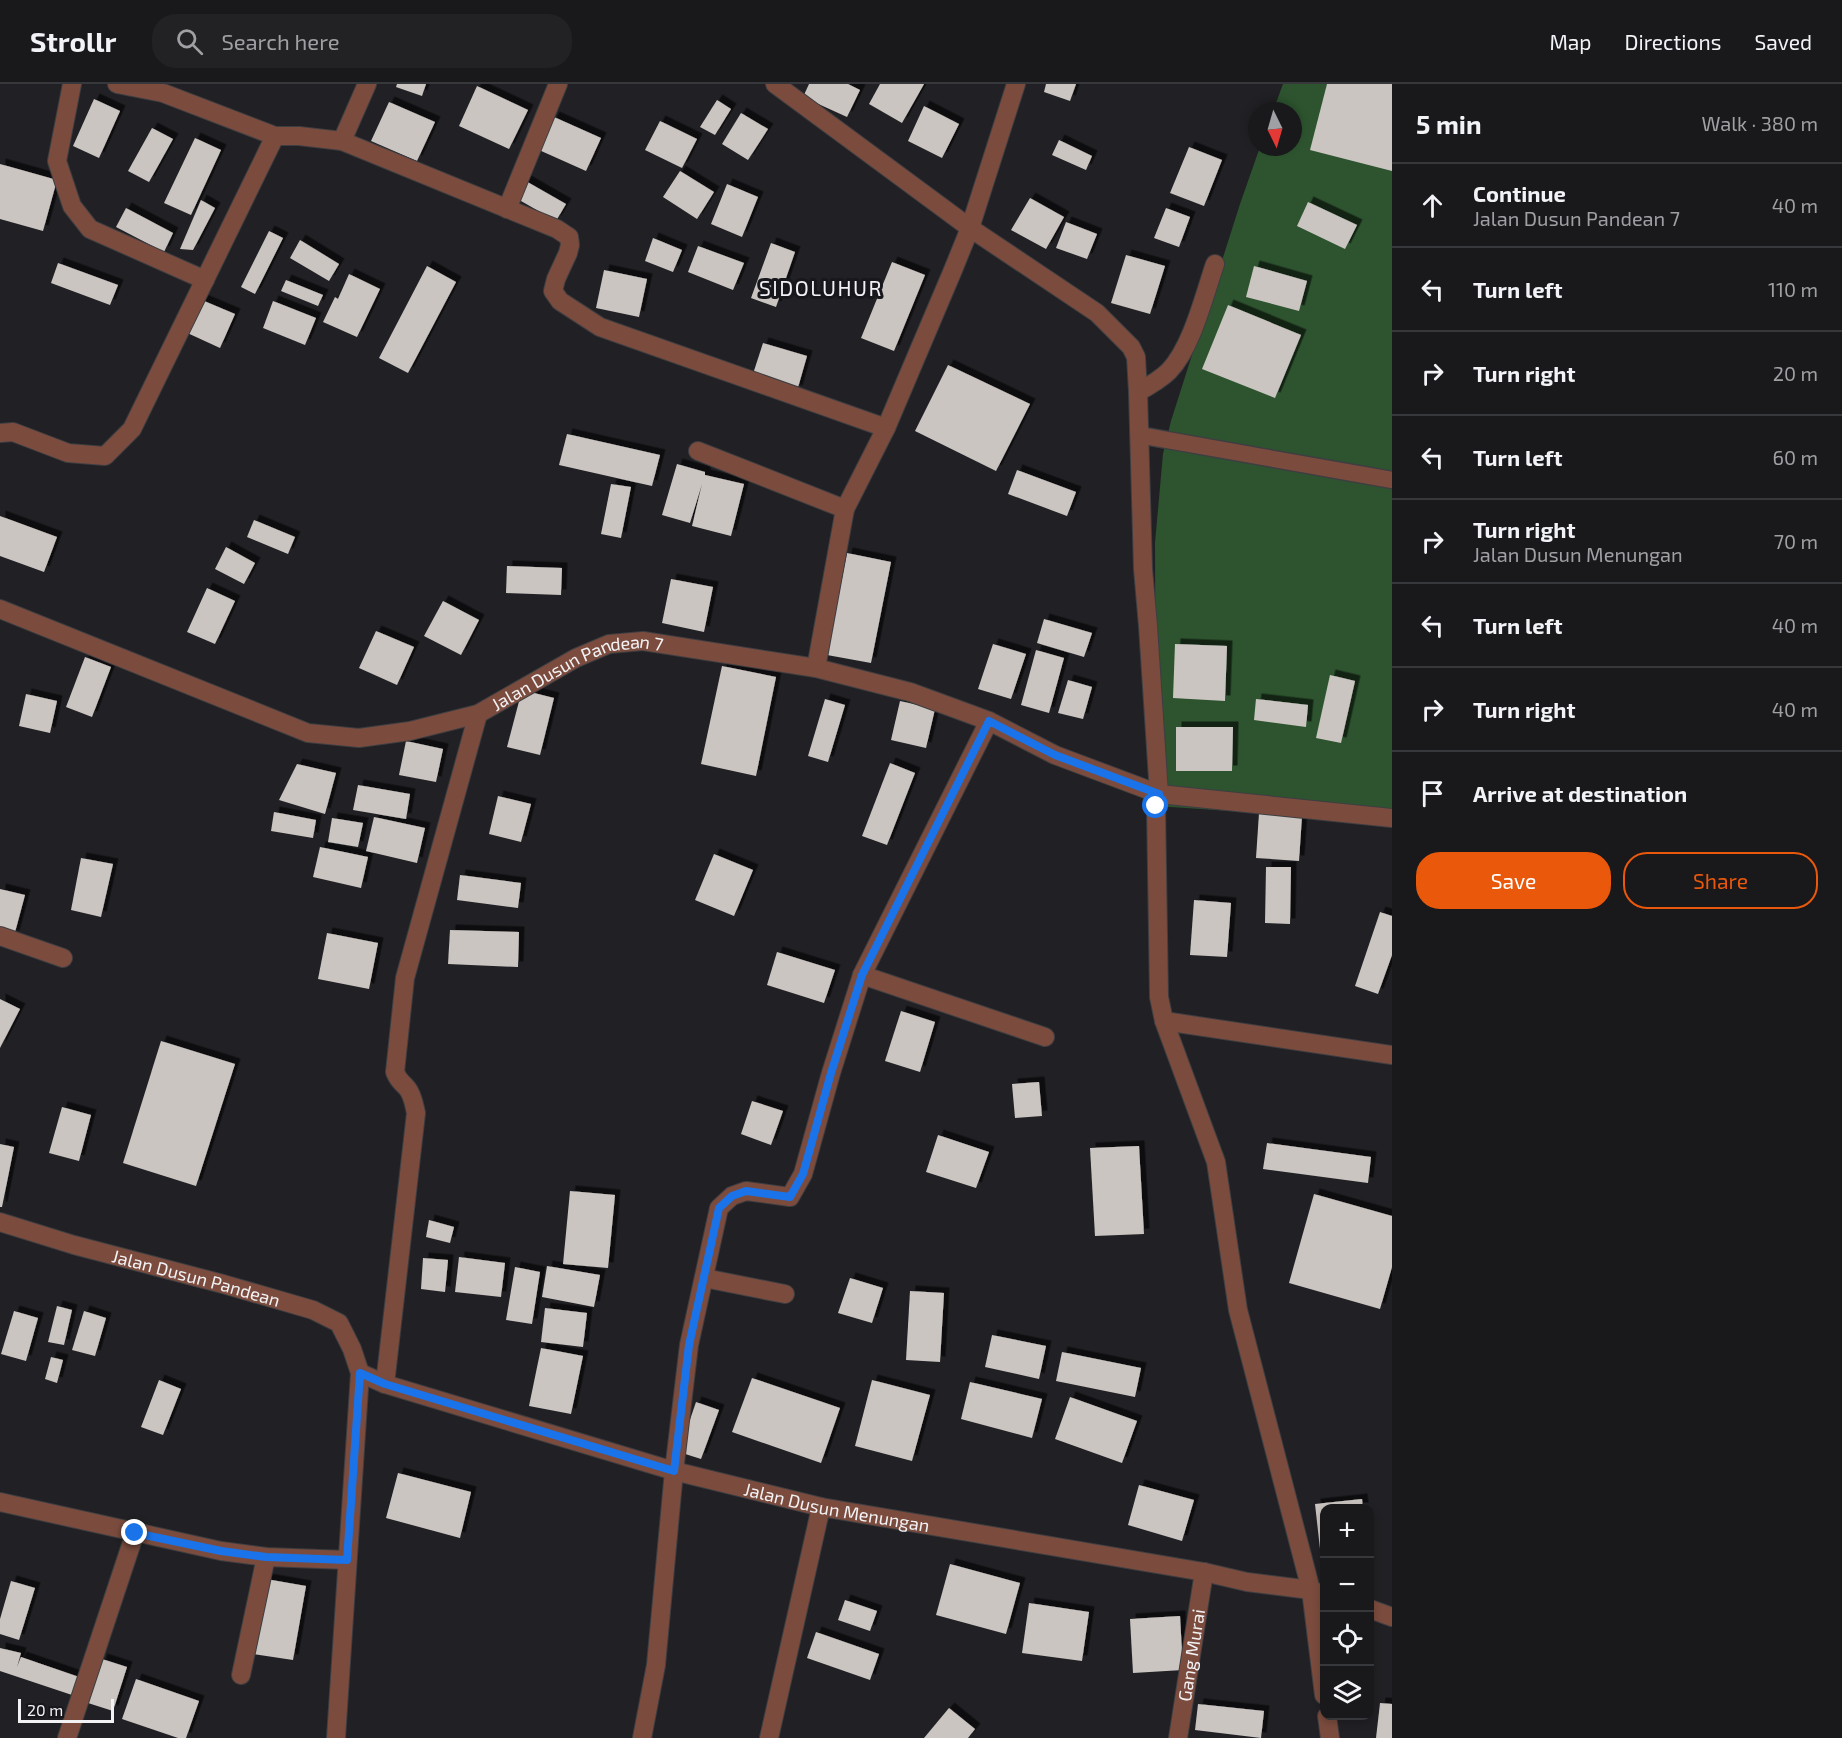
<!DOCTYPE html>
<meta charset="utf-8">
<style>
:root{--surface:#19191c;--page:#222225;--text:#f1f3f6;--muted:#9fa0a3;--line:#37383b;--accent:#ea580c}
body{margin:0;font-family:"Exo 2",sans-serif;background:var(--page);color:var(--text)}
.controls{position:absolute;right:18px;bottom:18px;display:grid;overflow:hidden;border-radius:12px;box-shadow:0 3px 9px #0003}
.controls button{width:54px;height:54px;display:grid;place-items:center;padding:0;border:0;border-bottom:2px solid var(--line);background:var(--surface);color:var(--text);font:30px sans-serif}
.compass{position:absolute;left:1248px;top:18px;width:54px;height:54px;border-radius:50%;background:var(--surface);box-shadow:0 3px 9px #0003;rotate:175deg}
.scale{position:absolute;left:18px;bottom:15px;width:96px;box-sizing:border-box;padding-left:6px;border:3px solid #f2f2f5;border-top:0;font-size:16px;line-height:21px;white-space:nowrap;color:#f2f2f5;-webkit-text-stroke:4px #18171c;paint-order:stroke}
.stop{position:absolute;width:18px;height:18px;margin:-14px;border:4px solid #1a73e8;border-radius:50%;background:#fff}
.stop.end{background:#1a73e8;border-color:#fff;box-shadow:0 2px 6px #0008}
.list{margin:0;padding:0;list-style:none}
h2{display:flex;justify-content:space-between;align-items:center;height:78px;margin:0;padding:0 24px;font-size:26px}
h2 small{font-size:20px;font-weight:400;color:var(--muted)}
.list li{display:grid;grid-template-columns:39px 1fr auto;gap:18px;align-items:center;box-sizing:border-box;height:84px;padding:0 24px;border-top:2px solid var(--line)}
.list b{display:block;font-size:22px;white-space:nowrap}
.list p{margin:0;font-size:20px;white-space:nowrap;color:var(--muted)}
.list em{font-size:20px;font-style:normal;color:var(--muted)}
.actions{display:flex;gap:12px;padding:18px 24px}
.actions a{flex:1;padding:14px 0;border:2px solid var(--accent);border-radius:24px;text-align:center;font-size:21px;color:var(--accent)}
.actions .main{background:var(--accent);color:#fff}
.icon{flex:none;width:33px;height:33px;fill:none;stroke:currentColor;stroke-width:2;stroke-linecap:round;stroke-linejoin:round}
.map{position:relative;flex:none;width:1392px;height:1654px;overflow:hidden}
header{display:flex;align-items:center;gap:36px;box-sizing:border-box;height:84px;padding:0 30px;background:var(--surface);border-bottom:2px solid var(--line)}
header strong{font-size:28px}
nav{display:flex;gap:33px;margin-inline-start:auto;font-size:21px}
.search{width:420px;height:54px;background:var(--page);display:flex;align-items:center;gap:15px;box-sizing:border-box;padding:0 21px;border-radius:24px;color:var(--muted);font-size:22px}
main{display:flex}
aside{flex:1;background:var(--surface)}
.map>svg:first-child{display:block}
.green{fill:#2d542f}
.building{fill:#cbc5c2;filter:url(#shadow)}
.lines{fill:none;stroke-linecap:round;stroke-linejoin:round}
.lane-casing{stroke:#3e3e42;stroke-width:19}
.street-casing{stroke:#3e3e42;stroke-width:20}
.lane{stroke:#7b4c3e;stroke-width:16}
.street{stroke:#7b4c3e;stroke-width:18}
.route{stroke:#1a73e8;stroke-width:8}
.labels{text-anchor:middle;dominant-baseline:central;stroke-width:6;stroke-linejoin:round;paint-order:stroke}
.street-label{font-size:18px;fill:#f2f2f5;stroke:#18171c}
.quarter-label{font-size:21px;letter-spacing:1.5px;fill:#f2f2f5;stroke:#18171c}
</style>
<header>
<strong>Strollr</strong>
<div class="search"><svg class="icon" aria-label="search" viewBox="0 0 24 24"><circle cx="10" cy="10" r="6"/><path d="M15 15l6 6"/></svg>Search here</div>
<nav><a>Map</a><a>Directions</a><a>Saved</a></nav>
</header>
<main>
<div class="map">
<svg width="1392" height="1654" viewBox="0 0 1392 1654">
<defs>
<filter id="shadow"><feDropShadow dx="5.5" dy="-5.5" stdDeviation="0" flood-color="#0009"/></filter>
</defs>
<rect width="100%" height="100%" fill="#212125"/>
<!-- green -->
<path class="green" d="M1283 0H1392V738L1156 722 1155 459 1163 370 1171 337 1240 120 1260 63H1293V27H1273Z"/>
<!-- building -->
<g class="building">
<path d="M397 0H426L422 12 396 3Z"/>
<path d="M809 0H848L860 6 847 33 803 13Z"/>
<path d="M880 0H924L902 39 869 20Z"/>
<path d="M1046 0H1076L1070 17 1044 8Z"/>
<path d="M1327 0H1392V87L1310 66Z"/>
<path d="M477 2 528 26 509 65 459 42Z"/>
<path d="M94 15 120 27 99 74 73 62Z"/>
<path d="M717 16 731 25 715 51 700 43Z"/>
<path d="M389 18 435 38 417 77 371 57Z"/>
<path d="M924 22 959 40 942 74 908 57Z"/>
<path d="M741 29 768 45 748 76 722 60Z"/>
<path d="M554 33 601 54 586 87 539 66Z"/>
<path d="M660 37 697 55 682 84 645 66Z"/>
<path d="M152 44 173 55 149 98 128 87Z"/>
<path d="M195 54 221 66 191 131 164 119Z"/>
<path d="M1059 56 1092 72 1086 86 1052 71Z"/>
<path d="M1189 63 1222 76 1204 122 1170 109Z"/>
<path d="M0 80 57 96 43 147 0 135Z"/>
<path d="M680 87 714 108 697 135 663 113Z"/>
<path d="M524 96 566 120 556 137 514 113Z"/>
<path d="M727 100 758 113 742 153 711 140Z"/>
<path d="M1030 114 1064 133 1046 165 1011 146Z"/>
<path d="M201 116 215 124 193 166 180 165Z"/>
<path d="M1308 118 1357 141 1345 165 1297 142Z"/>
<path d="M126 124 173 149 164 168 116 143Z"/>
<path d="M1166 124 1190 133 1179 163 1154 154Z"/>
<path d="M1066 138 1097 150 1087 175 1056 164Z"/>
<path d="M269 147 283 154 255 210 241 203Z"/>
<path d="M653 154 682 166 673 188 645 177Z"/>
<path d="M300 156 339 180 329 197 290 174Z"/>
<path d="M771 159 795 168 776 223 751 214Z"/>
<path d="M698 162 744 179 733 206 688 188Z"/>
<path d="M1126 171 1165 182 1150 230 1111 219Z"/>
<path d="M892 178 925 191 894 267 861 254Z"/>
<path d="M58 179 118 201 110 221 51 199Z"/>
<path d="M427 182 456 198 408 289 379 274Z"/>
<path d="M1254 182 1307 197 1299 227 1246 213Z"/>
<path d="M604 186 647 195 639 233 596 224Z"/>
<path d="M349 190 380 205 357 253 323 238 335 213 338 215Z"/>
<path d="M286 196 323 211 318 222 281 207Z"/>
<path d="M197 214 235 230 220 264 183 247Z"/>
<path d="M273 217 316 234 305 261 263 244Z"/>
<path d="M1228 221 1301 251 1275 314 1202 285Z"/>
<path d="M763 259 807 272 797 307 752 293Z"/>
<path d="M948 281 1030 320 996 387 915 347Z"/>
<path d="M567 350 660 371 652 402 559 381Z"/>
<path d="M677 380 705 388V391L744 400 731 452 692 442 702 400 690 439 662 431Z"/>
<path d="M1017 386 1076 408 1067 432 1008 410Z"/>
<path d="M611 400 631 403 621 454 601 450Z"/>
<path d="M0 432 57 453 44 488 0 472Z"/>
<path d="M254 436 295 453 288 470 247 453Z"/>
<path d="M226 463 255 479 244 500 215 485Z"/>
<path d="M847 469 891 478 871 579 827 571Z"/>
<path d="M507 482 562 484 561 511 506 509Z"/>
<path d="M671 495 713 503 704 548 662 539Z"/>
<path d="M207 504 235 517 215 560 187 548Z"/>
<path d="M443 517 479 536 461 571 424 552Z"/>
<path d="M1044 535 1092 549 1084 573 1037 559Z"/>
<path d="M376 547 414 563 397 601 359 584Z"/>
<path d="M993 560 1026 570 1011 615 978 605Z"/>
<path d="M1175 560 1227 562 1225 617 1173 614Z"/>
<path d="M1036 566 1064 574 1049 629 1021 621Z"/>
<path d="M85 573 111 583 92 633 66 623Z"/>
<path d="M722 582 776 593 756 692 701 680Z"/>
<path d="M1330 591 1355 597 1341 659 1316 654Z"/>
<path d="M1068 596 1092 603 1083 635 1058 629Z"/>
<path d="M522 606 554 614 540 671 507 663Z"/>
<path d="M26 610 57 617 50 649 19 642Z"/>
<path d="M825 615 845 621 828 678 808 672Z"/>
<path d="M1256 615 1308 621 1306 643 1254 636Z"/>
<path d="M900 617 935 625 926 664 891 656Z"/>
<path d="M1176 643H1233L1232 687H1176Z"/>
<path d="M406 657 443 665 436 698 399 691Z"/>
<path d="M890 679 915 689 887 761 862 752Z"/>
<path d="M297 680 336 689 325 730 279 716Z"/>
<path d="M358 701 410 710 406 735 353 726Z"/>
<path d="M498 712 531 720 521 758 489 750Z"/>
<path d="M274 728 316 736 313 754 271 747Z"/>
<path d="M1259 729 1302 732 1299 777 1256 774Z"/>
<path d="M374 733 425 744 417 779 366 767Z"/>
<path d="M332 734 363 739 358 763 328 758Z"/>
<path d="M320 763 368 773 361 804 313 793Z"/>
<path d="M714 770 753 786 734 832 695 816Z"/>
<path d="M81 774 113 780 101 833 71 826Z"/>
<path d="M1266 783H1291L1290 840 1265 839Z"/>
<path d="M460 791 521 799 518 824 457 816Z"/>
<path d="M0 805 25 811 14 852 0 848Z"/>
<path d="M1194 816 1231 819 1227 873 1190 871Z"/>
<path d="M1380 828 1392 832V871L1378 910 1355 902Z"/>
<path d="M450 846 519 848 518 883 448 880Z"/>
<path d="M327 849 378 859 369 905 318 895Z"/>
<path d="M777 868 835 886 824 919 767 901Z"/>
<path d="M0 915 20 925 0 964Z"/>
<path d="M901 927 935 938 920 988 885 977Z"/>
<path d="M161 957 235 980 196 1102 123 1079Z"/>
<path d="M1039 998 1042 1032 1015 1034 1012 1000Z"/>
<path d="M752 1017 783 1027 771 1061 741 1050Z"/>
<path d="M62 1023 91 1031 79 1077 49 1069Z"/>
<path d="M938 1051 989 1068 976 1104 926 1088Z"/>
<path d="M1267 1059 1371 1073 1368 1099 1263 1085Z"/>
<path d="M0 1060 14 1063 2 1123H0Z"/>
<path d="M1139 1062 1144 1150 1095 1152 1090 1064Z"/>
<path d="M570 1107 615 1111 608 1184 563 1180Z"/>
<path d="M1314 1110 1392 1132V1183L1380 1225 1289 1199Z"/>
<path d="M429 1136 454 1143 450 1159 426 1153Z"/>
<path d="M459 1173 505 1179 501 1213 455 1208Z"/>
<path d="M423 1174 448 1176 445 1208 421 1205Z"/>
<path d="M547 1182 600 1191 594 1223 542 1213Z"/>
<path d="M515 1183 540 1188 532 1240 506 1236Z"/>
<path d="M850 1194 883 1204 872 1239 838 1229Z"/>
<path d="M910 1207 944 1209 940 1278 906 1276Z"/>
<path d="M57 1222 72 1226 64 1261 48 1258Z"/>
<path d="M545 1224 587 1229 583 1263 541 1258Z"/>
<path d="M14 1227 38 1234 26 1277 1 1270Z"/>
<path d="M84 1227 106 1234 95 1272 72 1266Z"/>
<path d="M992 1251 1046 1262 1039 1295 985 1283Z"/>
<path d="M541 1264 583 1272 571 1330 529 1322Z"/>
<path d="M1062 1268 1141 1284 1135 1313 1056 1297Z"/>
<path d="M51 1273 63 1276 57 1299 45 1295Z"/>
<path d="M752 1294 840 1324 821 1379 732 1348Z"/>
<path d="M159 1296 181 1305 163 1351 141 1343Z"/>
<path d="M872 1296 930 1311 912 1377 855 1362Z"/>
<path d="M970 1298 1042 1315 1032 1354 961 1335Z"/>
<path d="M1070 1313 1137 1337 1122 1379 1055 1355Z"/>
<path d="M696 1318 719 1326 701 1375 679 1368Z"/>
<path d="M398 1389 471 1408 460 1454 386 1434Z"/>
<path d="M1139 1401 1194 1416 1182 1457 1128 1441Z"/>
<path d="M1362 1415 1363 1424H1324V1464L1320 1465 1315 1420Z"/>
<path d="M950 1480 1020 1499 1006 1550 936 1531Z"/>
<path d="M266 1495 306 1502 293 1576 253 1570Z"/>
<path d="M11 1497 35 1504 19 1556 0 1550V1535Z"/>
<path d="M845 1516 877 1527 870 1547 838 1536Z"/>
<path d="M1029 1519 1089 1528 1082 1577 1022 1569Z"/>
<path d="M1180 1532 1183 1586 1133 1589 1130 1535Z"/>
<path d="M816 1548 879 1570 870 1596 807 1574Z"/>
<path d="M0 1564 21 1569 17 1583 21 1573 82 1594 75 1612 0 1587Z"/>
<path d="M102 1575 127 1583 113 1627 88 1619Z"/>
<path d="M136 1595 199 1617 186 1654H178L122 1635Z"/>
<path d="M1380 1619 1392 1620V1654H1376Z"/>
<path d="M1198 1620 1264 1627 1261 1654 1195 1646Z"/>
<path d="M949 1624 975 1645 968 1654H924Z"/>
</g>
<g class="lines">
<defs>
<path id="lane" d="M1139 351 1392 396"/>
<g id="street">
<path d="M72 0 57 77 72 122 90 145 205 196"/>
<path d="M117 0 163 9 275 52"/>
<path d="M775 0 970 144 1097 229 1131 263 1136 273 1138 308 1143 485 1148 542 1159 710 1156 722 1159 913 1164 937 1216 1078 1238 1226 1311 1506 1324 1611"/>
<path d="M342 57 367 0"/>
<path d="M507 125 558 0"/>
<path d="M1138 308C1149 302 1160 296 1169 287 1192 263 1204 212 1215 180"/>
<path d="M0 349 13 348 68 369 105 372 132 345 275 52H299L342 57 557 145 569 153 570 161 568 169 556 195 553 207 560 217 600 243 886 344"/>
<path d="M698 367 845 425"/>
<path id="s1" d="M0 525 308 649 359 654 410 647 478 630 576 574 609 560 643 557 816 584 910 608 989 637 1055 671 1159 710 1392 734"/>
<path d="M816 584 845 425 886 344 953 186 970 144 1016 0"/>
<path d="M0 852 63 874"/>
<path d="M862 891 1045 953"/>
<path d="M1164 937 1392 971"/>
<path id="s2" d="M0 1138 74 1161 223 1200 313 1226 339 1239 352 1265 360 1289 336 1654"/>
<path d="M704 1194 785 1210"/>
<path id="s3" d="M360 1289 385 1300 674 1387 821 1423 1204 1488 1247 1498 1311 1506 1324 1511"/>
<path d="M385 1300 416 1029C414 1021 413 1011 407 1004 401 997 399 998 395 988L405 894 478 630"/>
<path d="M0 1418 221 1467 266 1473 347 1476"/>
<path d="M1370 1525 1392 1533"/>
<path d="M241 1591 266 1473"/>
<path d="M1327 1632 1330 1654"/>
<path d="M67 1654 135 1449"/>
<path d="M642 1654 656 1581 674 1387 689 1261 719 1124 732 1112 746 1107 790 1113 803 1090 831 989 862 891 989 637"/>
<path d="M769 1654 821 1423"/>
<path id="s4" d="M1178 1654 1204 1488"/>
</g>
</defs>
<!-- lane casing -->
<use href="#lane" class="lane-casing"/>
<!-- street casing -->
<use href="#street" class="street-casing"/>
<!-- lane -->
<use href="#lane" class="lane"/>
<!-- street -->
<use href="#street" class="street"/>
</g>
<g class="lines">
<!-- route -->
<path class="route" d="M135 1449 221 1467 266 1473 347 1476 360 1289 385 1300 674 1387 689 1261 719 1124 732 1112 746 1107 790 1113 803 1090 831 989 862 891 989 637 1055 671 1159 710 1156 722"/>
</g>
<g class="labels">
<!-- street labels -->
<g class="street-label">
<text stroke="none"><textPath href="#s1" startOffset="615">Jalan Dusun Pandean 7</textPath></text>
<text stroke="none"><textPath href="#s2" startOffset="204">Jalan Dusun Pandean</textPath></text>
<text stroke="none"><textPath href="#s3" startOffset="496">Jalan Dusun Menungan</textPath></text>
<text stroke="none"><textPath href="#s4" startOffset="84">Gang Murai</textPath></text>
</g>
<!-- quarter labels -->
<g class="quarter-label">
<text x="821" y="203">SIDOLUHUR</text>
</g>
</g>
</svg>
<div class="controls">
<button>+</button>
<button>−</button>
<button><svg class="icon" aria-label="locate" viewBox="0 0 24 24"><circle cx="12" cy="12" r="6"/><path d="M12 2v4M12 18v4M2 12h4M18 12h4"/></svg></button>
<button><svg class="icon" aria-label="layers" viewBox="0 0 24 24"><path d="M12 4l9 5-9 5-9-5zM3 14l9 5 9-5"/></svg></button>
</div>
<svg class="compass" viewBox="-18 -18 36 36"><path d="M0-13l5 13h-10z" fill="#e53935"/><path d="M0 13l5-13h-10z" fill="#9fa0a3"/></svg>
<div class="scale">20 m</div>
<div class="stop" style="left:1156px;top:722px"></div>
<div class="stop end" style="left:135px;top:1449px"></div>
</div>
<aside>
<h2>5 min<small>Walk · 380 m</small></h2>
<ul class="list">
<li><svg class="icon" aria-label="ahead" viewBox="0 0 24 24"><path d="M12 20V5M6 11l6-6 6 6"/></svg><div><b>Continue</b><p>Jalan Dusun Pandean 7</p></div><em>40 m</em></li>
<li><svg class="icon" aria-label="left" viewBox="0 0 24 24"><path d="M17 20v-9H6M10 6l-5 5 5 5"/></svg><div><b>Turn left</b></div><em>110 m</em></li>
<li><svg class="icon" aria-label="right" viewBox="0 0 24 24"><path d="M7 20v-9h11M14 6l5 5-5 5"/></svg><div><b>Turn right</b></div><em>20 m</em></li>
<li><svg class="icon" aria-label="left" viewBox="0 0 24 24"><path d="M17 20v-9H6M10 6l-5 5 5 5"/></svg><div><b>Turn left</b></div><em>60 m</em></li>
<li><svg class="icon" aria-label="right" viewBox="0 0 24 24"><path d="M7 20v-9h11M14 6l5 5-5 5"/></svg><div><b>Turn right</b><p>Jalan Dusun Menungan</p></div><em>70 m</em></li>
<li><svg class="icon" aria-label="left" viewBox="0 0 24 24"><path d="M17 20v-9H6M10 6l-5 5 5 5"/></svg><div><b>Turn left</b></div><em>40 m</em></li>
<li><svg class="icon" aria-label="right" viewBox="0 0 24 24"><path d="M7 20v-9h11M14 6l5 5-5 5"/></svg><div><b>Turn right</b></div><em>40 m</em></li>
<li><svg class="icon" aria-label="arrive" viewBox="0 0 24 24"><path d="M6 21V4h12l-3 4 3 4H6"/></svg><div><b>Arrive at destination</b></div></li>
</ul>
<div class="actions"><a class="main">Save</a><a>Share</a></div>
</aside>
</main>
